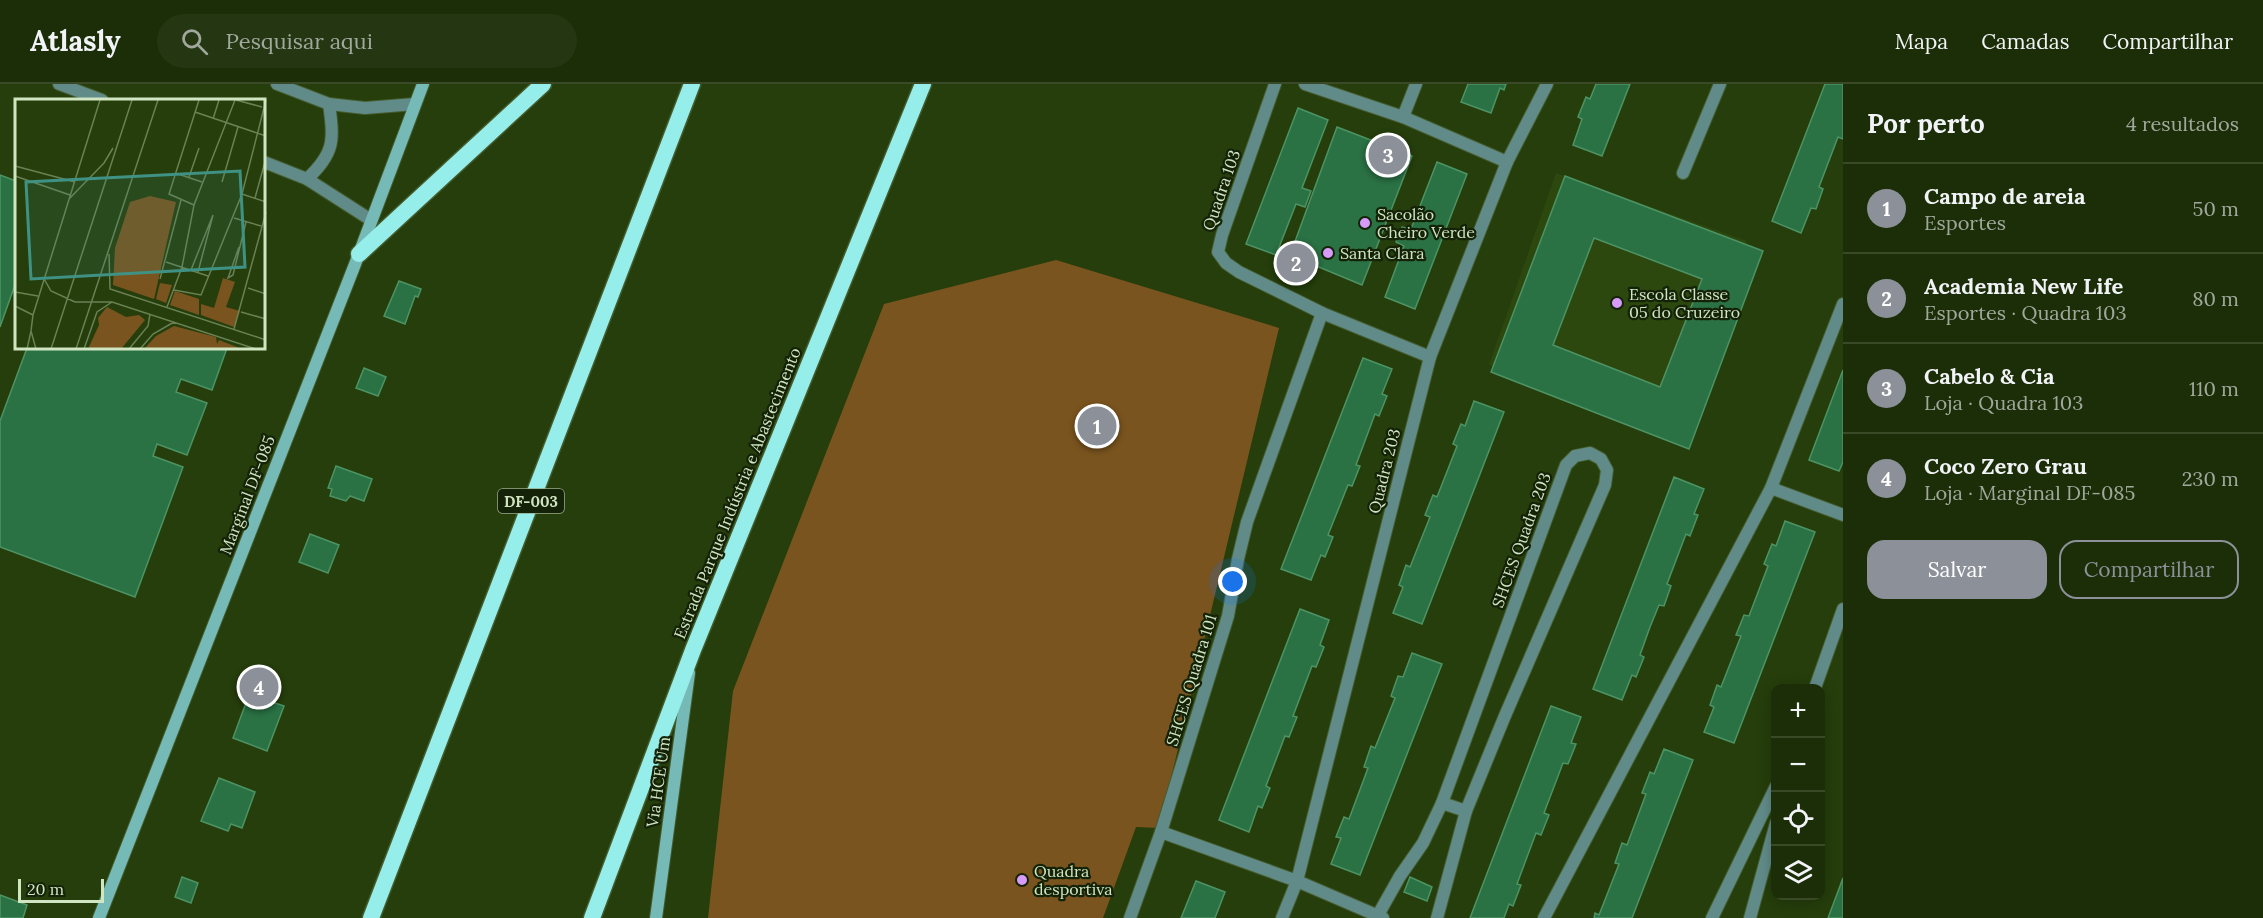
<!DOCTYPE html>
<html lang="pt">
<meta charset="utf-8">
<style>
:root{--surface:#1c2e08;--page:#253612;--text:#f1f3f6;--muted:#a0a89c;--line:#3a4a29;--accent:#8c9099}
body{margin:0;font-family:Lora,serif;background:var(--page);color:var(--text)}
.controls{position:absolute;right:18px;bottom:18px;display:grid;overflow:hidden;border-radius:12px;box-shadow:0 3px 15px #0003}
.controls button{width:54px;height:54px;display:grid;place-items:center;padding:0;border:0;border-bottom:2px solid var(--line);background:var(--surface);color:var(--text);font:30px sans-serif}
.scale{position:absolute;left:18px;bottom:15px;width:86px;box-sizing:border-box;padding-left:6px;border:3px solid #d0e5c2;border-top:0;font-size:16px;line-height:21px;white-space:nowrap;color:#d0e5c2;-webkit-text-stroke:4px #142207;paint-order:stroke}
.you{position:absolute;left:1233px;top:498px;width:21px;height:21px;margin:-15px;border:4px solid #fff;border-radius:50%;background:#1a73e8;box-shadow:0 0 0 9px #1a73e833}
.badge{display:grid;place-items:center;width:39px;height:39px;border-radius:50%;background:var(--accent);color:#fff;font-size:20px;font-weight:700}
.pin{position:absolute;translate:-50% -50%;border:3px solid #fff;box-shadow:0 2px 6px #0006}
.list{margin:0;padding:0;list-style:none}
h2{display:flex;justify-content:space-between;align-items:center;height:78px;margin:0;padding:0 24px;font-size:26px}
h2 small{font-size:20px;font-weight:400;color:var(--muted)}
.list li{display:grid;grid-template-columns:39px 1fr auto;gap:18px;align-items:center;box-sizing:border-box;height:90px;padding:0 24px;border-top:2px solid var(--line)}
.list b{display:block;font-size:22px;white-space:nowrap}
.list p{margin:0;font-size:20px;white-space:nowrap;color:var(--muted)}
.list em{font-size:20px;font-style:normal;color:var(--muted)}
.actions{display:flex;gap:12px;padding:18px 24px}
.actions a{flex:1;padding:14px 0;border:2px solid var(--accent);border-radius:18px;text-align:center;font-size:21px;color:var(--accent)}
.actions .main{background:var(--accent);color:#fff}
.icon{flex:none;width:33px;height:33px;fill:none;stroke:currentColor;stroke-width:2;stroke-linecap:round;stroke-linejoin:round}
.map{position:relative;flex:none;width:1843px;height:834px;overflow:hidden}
header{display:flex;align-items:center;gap:36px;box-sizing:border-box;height:84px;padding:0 30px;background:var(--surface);border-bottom:2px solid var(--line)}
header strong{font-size:28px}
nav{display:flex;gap:33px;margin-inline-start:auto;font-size:21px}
.search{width:420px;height:54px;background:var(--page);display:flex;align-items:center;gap:15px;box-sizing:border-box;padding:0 21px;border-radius:33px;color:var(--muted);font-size:22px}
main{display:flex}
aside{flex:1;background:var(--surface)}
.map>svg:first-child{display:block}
.built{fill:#2c480f}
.green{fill:#7a541e}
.building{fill:#2a7144;stroke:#4d9363;stroke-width:1.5;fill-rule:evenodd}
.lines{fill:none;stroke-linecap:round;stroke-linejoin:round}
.minor-casing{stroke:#445c2c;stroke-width:14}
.tertiary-casing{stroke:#445c2c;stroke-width:14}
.secondary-casing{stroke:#445c2c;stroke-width:14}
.trunk-casing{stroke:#445c2c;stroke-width:19}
.minor{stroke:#618b89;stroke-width:12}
.tertiary{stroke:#618b89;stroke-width:12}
.secondary{stroke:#76bab7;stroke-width:12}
.trunk{stroke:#96eeea;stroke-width:16}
.poi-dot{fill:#d79bf9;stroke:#142207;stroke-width:2}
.labels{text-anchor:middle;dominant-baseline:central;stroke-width:4.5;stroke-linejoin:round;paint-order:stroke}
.shield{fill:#142207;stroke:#98aa8a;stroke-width:1.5}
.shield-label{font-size:15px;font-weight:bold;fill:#d0e5c2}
.street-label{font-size:16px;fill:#d0e5c2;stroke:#142207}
.poi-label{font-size:16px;fill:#d0e5c2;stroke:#142207;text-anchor:start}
.inset-road{fill:none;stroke:#698154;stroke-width:1.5}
.view{fill:#3f9283;fill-opacity:0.15;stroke:#3f9283;stroke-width:3}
.inset-edge{fill:none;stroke:#d0e5c2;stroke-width:3}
</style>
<header>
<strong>Atlasly</strong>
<div class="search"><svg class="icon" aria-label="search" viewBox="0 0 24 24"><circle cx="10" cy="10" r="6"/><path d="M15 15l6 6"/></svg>Pesquisar aqui</div>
<nav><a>Mapa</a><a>Camadas</a><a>Compartilhar</a></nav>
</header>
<main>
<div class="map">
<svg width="1843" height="834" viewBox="0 0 1843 834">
<rect width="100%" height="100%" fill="#253e0b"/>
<!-- built -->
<path class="built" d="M1556 89 1747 157 1675 351 1489 281Z"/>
<!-- green -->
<path class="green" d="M1056 176 1279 244 1159 744 1136 743 1103 834H708L733 607 884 220Z"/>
<!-- building -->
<g class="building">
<path d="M1468 0H1506L1504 6 1500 4 1491 29 1461 18Z"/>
<path d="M1596 0H1630L1602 72 1573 61 1582 35 1578 33 1586 13 1590 15Z"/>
<path d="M1825 0H1843V55L1838 53 1819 103 1823 105 1816 125 1811 124 1801 149 1772 137Z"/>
<path d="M1298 24 1328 36 1302 104 1311 107 1305 123 1296 120 1276 171 1246 160Z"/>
<path d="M1337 43 1412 72 1362 201 1290 171Z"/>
<path d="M1437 78 1467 90 1415 225 1385 213 1404 162 1396 158 1402 143 1411 145Z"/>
<path d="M0 91 16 97V198L0 243Z"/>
<path d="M1565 92 1763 167 1689 365 1491 288ZM1594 154 1702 195 1660 303 1553 261Z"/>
<path d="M399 197 421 205 418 213 415 212 405 240 384 232Z"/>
<path d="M27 264H227L212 306 181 295 176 308 207 319 187 371 157 360 153 372 183 383 135 513 0 463V337Z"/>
<path d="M1363 274 1392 285 1382 310 1387 312 1379 332 1375 330 1356 381 1360 382 1352 402 1348 401 1328 451 1333 453 1325 473 1321 471 1311 496 1281 485Z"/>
<path d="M364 284 386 293 378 312 356 304Z"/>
<path d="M1843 286V378L1839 387 1809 376Z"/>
<path d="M1474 317 1504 328 1422 540 1393 529 1403 503 1399 501 1406 481 1410 483 1430 433 1425 431 1433 411 1437 413 1457 362 1453 360 1461 340 1465 342Z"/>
<path d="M336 382 372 395 364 417 350 412 346 417 330 412 332 405 328 404Z"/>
<path d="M1674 393 1704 405 1694 430 1698 431 1690 452 1686 450 1667 500 1671 502 1664 522 1659 521 1650 543 1640 571 1644 573 1636 593 1632 591 1622 616 1593 605Z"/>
<path d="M1785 437 1815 448 1734 659 1704 648 1714 623 1710 621 1717 601 1721 603 1741 552 1736 551 1744 531 1749 532 1768 482 1764 480 1772 460 1776 462Z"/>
<path d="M310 450 339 461 328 489 299 478Z"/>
<path d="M1300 525 1329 536 1320 561 1324 563 1316 583 1312 582 1293 632 1297 633 1289 653 1285 652 1266 702 1270 704 1262 724 1258 722 1249 748 1219 736Z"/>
<path d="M1412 569 1442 580 1360 791 1331 780 1341 754 1336 753 1344 733 1349 735 1368 684 1364 683 1371 662 1375 664 1395 614 1391 612 1398 592 1403 593Z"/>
<path d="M254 612 284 622 267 667 233 654 247 616Z"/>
<path d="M1551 622 1581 633 1571 659 1576 660 1568 680 1563 679 1544 729 1549 731 1541 751 1536 749 1517 800 1521 801 1513 822 1509 820 1504 834H1470Z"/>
<path d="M1664 665 1693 676 1632 834H1594L1595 829 1599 831 1619 780 1615 779 1622 759 1627 761 1646 710 1642 709 1650 688 1654 690Z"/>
<path d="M219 694 255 708 242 744 231 740 228 747 201 737Z"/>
<path d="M182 793 198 799 191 819 175 813Z"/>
<path d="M1410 793 1432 803 1427 817 1404 808Z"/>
<path d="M1843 794V834H1828Z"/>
<path d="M1196 797 1225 808 1215 834H1181Z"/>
<path d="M0 811 27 821 23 834H0Z"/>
</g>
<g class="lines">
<defs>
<g id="minor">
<path d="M1275 0 1222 151 1218 168 1226 179 1239 188 1322 229 1430 273"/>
<path d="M1305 0 1403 33 1507 78"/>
<path d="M1403 33 1416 0"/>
<path d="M1683 89 1720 0"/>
<path d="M1771 404 1843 431"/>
<path d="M1815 604 1843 525"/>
<path d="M1442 719 1466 727"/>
<path d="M1161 748 1297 797 1383 834"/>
<path d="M1378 831 1400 792 1423 759 1442 719 1566 381 1575 372 1590 369 1601 375 1607 386 1605 401 1504 634 1466 727 1437 834"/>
<path d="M1130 834 1161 748 1228 532 1238 475 1247 438 1322 229"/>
<path d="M1282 834 1297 797 1430 273 1507 78 1547 0"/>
<path d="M1544 834 1771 404 1843 220"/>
<path d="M1712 834 1776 702"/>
<path d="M1750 834 1776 739"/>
</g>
<g id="tertiary">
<path d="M59 0 102 16"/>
<path d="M277 0 329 20 365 24 415 20"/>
<path d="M264 78 307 95 371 136"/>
<path d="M307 95C335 69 334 56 329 20"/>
</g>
<g id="secondary">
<path d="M99 834 359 170 423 0"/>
<path d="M656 834 689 589"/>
</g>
<g id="trunk">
<path d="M359 170 543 0"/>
<path d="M371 834 692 0"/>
<path d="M592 834 693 566 923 0"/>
</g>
</defs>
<!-- minor casing -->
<use href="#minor" class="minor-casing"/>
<!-- tertiary casing -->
<use href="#tertiary" class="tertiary-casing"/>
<!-- secondary casing -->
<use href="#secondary" class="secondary-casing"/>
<!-- trunk casing -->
<use href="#trunk" class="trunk-casing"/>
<!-- minor -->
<use href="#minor" class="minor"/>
<!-- tertiary -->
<use href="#tertiary" class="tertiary"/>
<!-- secondary -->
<use href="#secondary" class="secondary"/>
<!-- trunk -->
<use href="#trunk" class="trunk"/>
</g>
<!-- markers -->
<g class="poi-dot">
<circle cx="1365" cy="139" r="6"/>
<circle cx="1328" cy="169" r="6"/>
<circle cx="1617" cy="219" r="6"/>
<circle cx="1022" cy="796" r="6"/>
</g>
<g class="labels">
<!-- shield labels -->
<rect class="shield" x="498" y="405" width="66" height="24" rx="4.5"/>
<g class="shield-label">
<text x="531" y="417">DF-003</text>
</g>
<!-- street labels -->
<g class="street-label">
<text transform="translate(1221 106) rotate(-71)">Quadra 103</text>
<text transform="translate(1384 387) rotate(-76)">Quadra 203</text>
<text transform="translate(737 409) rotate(-68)">Estrada Parque Indústria e Abastecimento</text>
<text transform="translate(247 411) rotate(-69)">Marginal DF-085</text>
<text transform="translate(1521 456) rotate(-70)">SHCES Quadra 203</text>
<text transform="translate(1191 596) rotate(-73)">SHCES Quadra 101</text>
<text transform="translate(658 698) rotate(-82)">Via HCE Um</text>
</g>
<!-- poi labels -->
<g class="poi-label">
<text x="1377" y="130">Sacolão<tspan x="1377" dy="18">Cheiro Verde</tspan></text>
<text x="1340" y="169">Santa Clara</text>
<text x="1629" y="210">Escola Classe<tspan x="1629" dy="18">05 do Cruzeiro</tspan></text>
<text x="1034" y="787">Quadra<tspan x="1034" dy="18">desportiva</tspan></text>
</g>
</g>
<!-- overview -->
<g transform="translate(15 15)">
<rect width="250" height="250" fill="#253e0b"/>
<path d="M135 97 161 103 139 200 98 186 100 149 115 103ZM208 179 220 183 211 208 225 212 219 228 186 216V205L199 209ZM145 184 157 186 151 204 141 200ZM160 192 184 200V216L155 206ZM92 208 111 218 124 216 130 221 106 250H73L84 226 83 219ZM159 227 201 238 202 245 204 241 227 250H129L141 237Z" fill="#7a541e"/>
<path class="inset-road" d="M221 1 247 8M180 13 251 37M198 20 204 1M0 67 60 83M160 74 187 83M0 77 55 96M174 78 184 49M207 83 223 28M227 95 251 103M240 99 251 59M54 100 89 64 98 49M179 106 154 95 184 1M219 119 246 127M224 148 213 179 218 176 231 123M94 155 95 190 251 241M151 163 193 177M176 171 198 116 183 173M28 178 36 192 60 203H97L241 250M145 180 166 101M233 189 251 195M159 191 186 196 227 95 251 1M0 193 23 197M0 207 18 216M152 208 167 168 179 106 220 1M226 213 251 220M219 230 251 113M12 250 16 232M21 250 16 232 18 216 85 1M36 250 117 1M61 250 143 1M69 250 82 213 97 203M114 250 133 227 135 215M125 250 138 235 159 223"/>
<path class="view" d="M225 72 230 168 16 180 11 83Z"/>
<rect width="250" height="250" class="inset-edge"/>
</g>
</svg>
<div class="controls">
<button>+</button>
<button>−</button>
<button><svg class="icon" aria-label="locate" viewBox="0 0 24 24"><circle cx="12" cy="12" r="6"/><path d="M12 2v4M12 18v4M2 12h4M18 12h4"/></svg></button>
<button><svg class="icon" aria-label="layers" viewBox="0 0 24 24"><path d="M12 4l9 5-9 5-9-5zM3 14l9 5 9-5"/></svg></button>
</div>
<div class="scale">20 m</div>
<div class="you"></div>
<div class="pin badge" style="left:1097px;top:342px">1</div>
<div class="pin badge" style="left:1296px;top:179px">2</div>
<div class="pin badge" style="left:1388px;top:71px">3</div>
<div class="pin badge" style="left:259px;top:603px">4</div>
</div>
<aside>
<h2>Por perto<small>4 resultados</small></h2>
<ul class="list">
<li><span class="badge">1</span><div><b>Campo de areia</b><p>Esportes</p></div><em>50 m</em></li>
<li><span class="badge">2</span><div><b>Academia New Life</b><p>Esportes · Quadra 103</p></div><em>80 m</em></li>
<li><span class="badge">3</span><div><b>Cabelo &amp; Cia</b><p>Loja · Quadra 103</p></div><em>110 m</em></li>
<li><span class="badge">4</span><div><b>Coco Zero Grau</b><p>Loja · Marginal DF-085</p></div><em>230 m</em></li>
</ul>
<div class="actions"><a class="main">Salvar</a><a>Compartilhar</a></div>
</aside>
</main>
